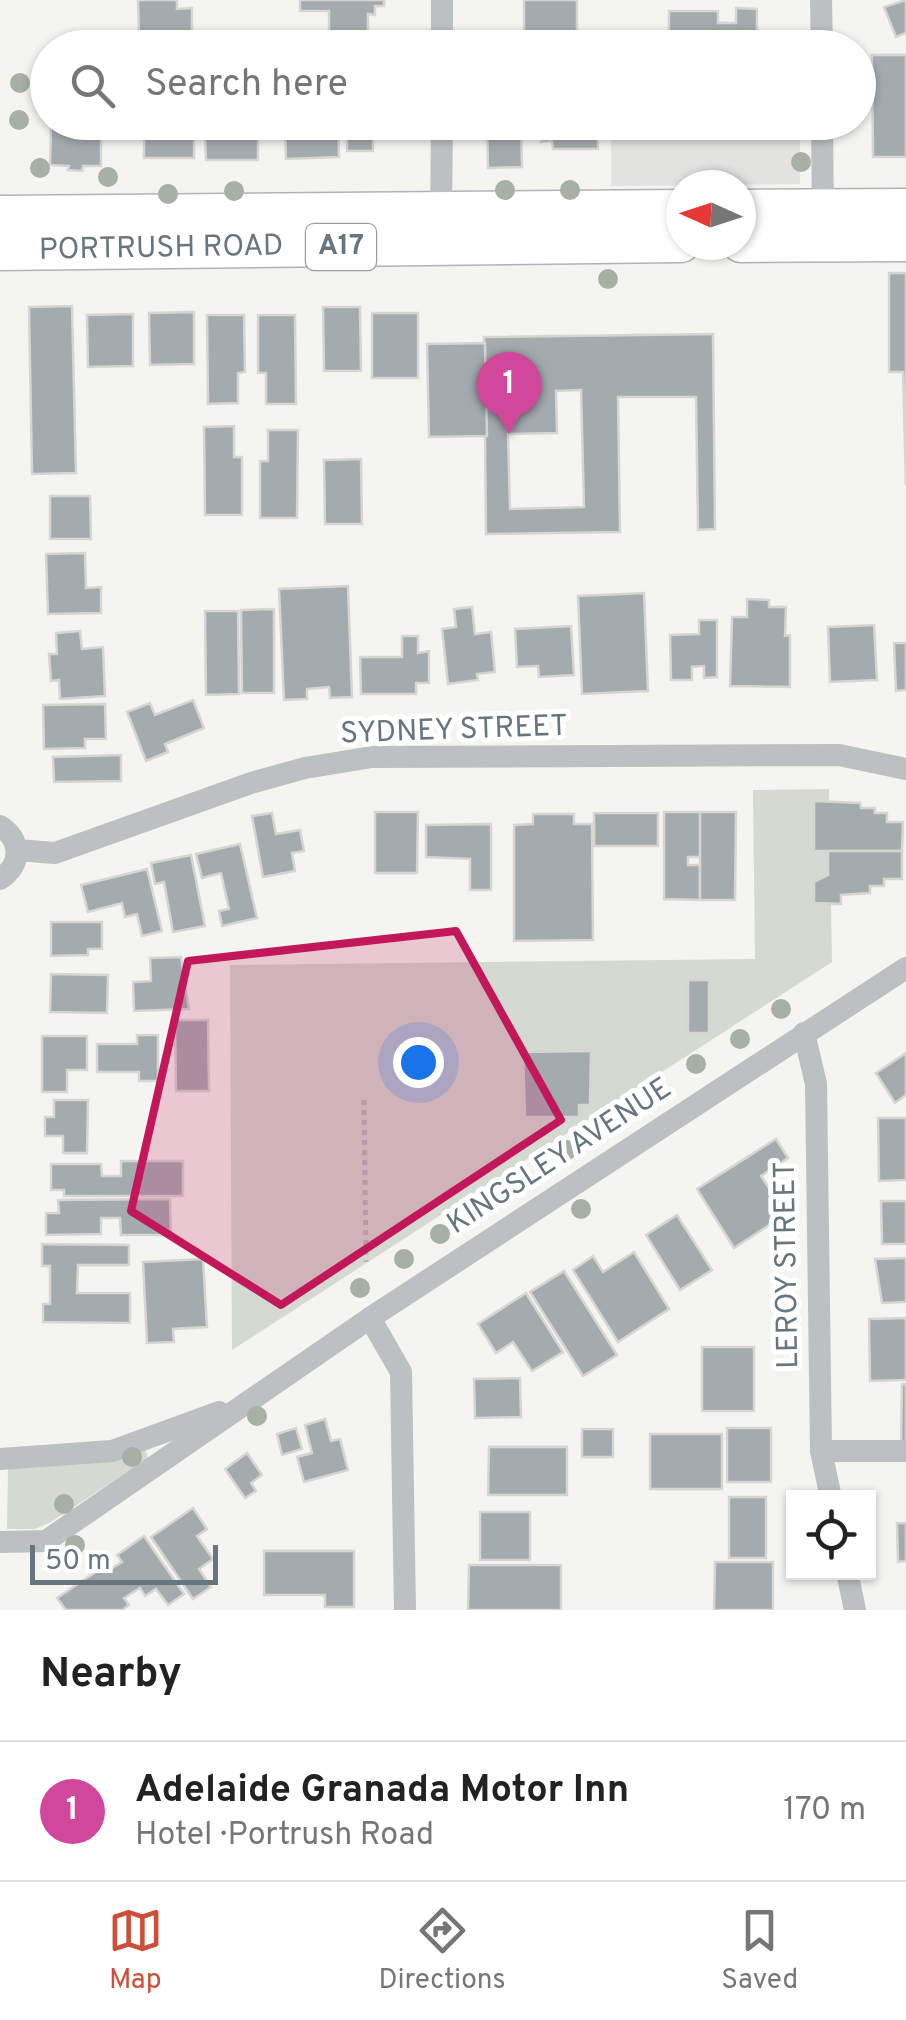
<!DOCTYPE html>
<meta charset="utf-8">
<style>
:root{--surface:#fff;--page:#f2f2f2;--text:#222;--muted:#767676;--line:#e0e0e0;--accent:#ce4f38}
body{margin:0;font-family:Overpass,sans-serif;background:var(--page);color:var(--text)}
.controls{position:absolute;right:30px;bottom:30px;display:grid;overflow:hidden;border-radius:0px;box-shadow:0 2px 8px #0004}
.controls button{width:90px;height:90px;display:grid;place-items:center;padding:0;border:0;border-bottom:2px solid var(--line);background:var(--surface);color:var(--text);font:50px sans-serif}
.compass{position:absolute;left:666px;top:170px;width:90px;height:90px;border-radius:50%;background:var(--surface);box-shadow:0 2px 8px #0004;rotate:273deg}
.scale{position:absolute;left:30px;bottom:25px;width:188px;box-sizing:border-box;padding-left:10px;border:5px solid #67767e;border-top:0;font-size:28px;line-height:35px;white-space:nowrap;color:#67767e;-webkit-text-stroke:8px #fff;paint-order:stroke}
.you{position:absolute;left:418px;top:1062px;width:35px;height:35px;margin:-25px;border:8px solid #fff;border-radius:50%;background:#1a73e8;box-shadow:0 0 0 15px #1a73e833}
.badge{display:grid;place-items:center;width:65px;height:65px;border-radius:50%;background:var(--accent);color:#fff;font-size:32px;font-weight:700}
.pin{position:absolute;translate:-50% -82px;filter:drop-shadow(0 2px 5px #0008)}
.pin::after{content:'';position:absolute;top:52px;width:35px;height:30px;background:inherit;clip-path:polygon(0 0,100% 0,50% 100%)}
.list{margin:0;padding:0;list-style:none}
h2{display:flex;justify-content:space-between;align-items:center;height:130px;margin:0;padding:0 40px;font-size:42px}
h2 small{font-size:32px;font-weight:400;color:var(--muted)}
.list li{display:grid;grid-template-columns:65px 1fr auto;gap:30px;align-items:center;box-sizing:border-box;height:140px;padding:0 40px;border-top:2px solid var(--line)}
.list b{display:block;font-size:38px;white-space:nowrap}
.list p{margin:0;font-size:32px;white-space:nowrap;color:var(--muted)}
.list em{font-size:32px;font-style:normal;color:var(--muted)}
.icon{flex:none;width:55px;height:55px;fill:none;stroke:currentColor;stroke-width:2;stroke-linecap:round;stroke-linejoin:round}
.map{position:relative;flex:none;width:906px;height:1610px;overflow:hidden}
.search{position:absolute;background:var(--surface);box-shadow:0 2px 8px #0004;left:30px;right:30px;top:30px;height:110px;display:flex;align-items:center;gap:25px;box-sizing:border-box;padding:0 35px;border-radius:55px;color:var(--muted);font-size:38px}
.sheet{height:270px;background:var(--surface)}
nav{display:flex;justify-content:space-around;align-items:center;box-sizing:border-box;height:140px;border-top:2px solid var(--line);background:var(--surface);font-size:28px;color:var(--muted)}
nav a{display:grid;justify-items:center;gap:5px}
nav .on{color:var(--accent)}
.map>svg:first-child{display:block}
.built{fill:#e2e3e1}
.green{fill:#d4d9d1}
.building{fill:#a4abaf;stroke:#d6d5d4;stroke-width:2.5;fill-rule:evenodd}
.lines{fill:none;stroke-linecap:round;stroke-linejoin:round}
.trunk-casing{stroke:#b0b3b6;stroke-width:41}
.path{stroke:#b6b9bb;stroke-width:5;stroke-dasharray:5 5;stroke-linecap:butt}
.minor{stroke:#bcc0c2;stroke-width:22}
.trunk{stroke:#fff;stroke-width:38}
.tree{fill:#a8afa4}
.marked{fill:#c2185b;fill-opacity:0.2;stroke:#c2185b;stroke-width:8;stroke-linejoin:round}
.labels{text-anchor:middle;dominant-baseline:central;stroke-width:10;stroke-linejoin:round;paint-order:stroke}
.shield{fill:#fff;stroke:#959fa5;stroke-width:2.5}
.shield-label{font-size:28px;font-weight:bold;fill:#67767e}
.street-label{font-size:30px;fill:#67767e;stroke:#fff}
</style>
<div class="map">
<svg width="906" height="1610" viewBox="0 0 906 1610">
<rect width="100%" height="100%" fill="#f4f4f1"/>
<!-- built -->
<path class="built" d="M611 123H800V184L611 186Z"/>
<!-- green -->
<g class="green">
<path d="M829 789 832 962 232 1350 230 965 755 959 753 790Z"/>
<path d="M145 1448 148 1458 51 1522 35 1529H7L8 1468Z"/>
</g>
<!-- building -->
<g class="building">
<path d="M138 0H177V9L192 8V35L139 36Z"/>
<path d="M300 0H384V6H375V15L368 14V33L329 34V11H300Z"/>
<path d="M524 0H577V37L524 38Z"/>
<path d="M906 0V33L896 37 884 7Z"/>
<path d="M736 8 757 9V38H669V11H718V23H736Z"/>
<path d="M872 55H906V157H873Z"/>
<rect x="144" y="122" width="50" height="36"/>
<path d="M214 122H252V136H258V160H206L205 134H214Z"/>
<path d="M285 122H338L339 157 286 159Z"/>
<rect x="347" y="122" width="26" height="29"/>
<path d="M487 122H521L522 167 488 168Z"/>
<path d="M541 122H598V149H553L552 141 541 142Z"/>
<path d="M629 122H669L670 130 629 129Z"/>
<path d="M51 128H101V166H83L82 171 68 170 69 166 50 165Z"/>
<path d="M889 273H906V485L903 372H889Z"/>
<path d="M72 306 76 473 32 474 29 307Z"/>
<path d="M323 307H360L361 371H324Z"/>
<path d="M194 312V364L150 365 149 313Z"/>
<rect x="372" y="313" width="46" height="65"/>
<path d="M133 314V366L88 367 87 315Z"/>
<path d="M207 315H244L245 372 238 373V403L208 404Z"/>
<path d="M258 315H295L296 404H266V373H258Z"/>
<path d="M713 334 715 529 698 530 696 397H618L620 532 486 534 484 337ZM581 390 584 507 510 509 508 434 557 433 556 391Z"/>
<path d="M485 343 487 436 429 437 427 344Z"/>
<path d="M234 426V457H242V515H205L204 427Z"/>
<path d="M268 430H298L297 518H260V461H268Z"/>
<path d="M361 459 362 524H325L324 460Z"/>
<path d="M50 496H90L91 539H50Z"/>
<path d="M85 553 86 588 101 587V613L48 614 46 554Z"/>
<path d="M348 586 352 697 330 698 329 687 307 689V699L284 700 279 589Z"/>
<path d="M644 593 648 691 582 694 578 596Z"/>
<path d="M747 599 769 600V607H786L785 636 790 635V687L730 686 732 617H747Z"/>
<path d="M472 607 475 634 491 632 495 672 477 674 478 680 448 684 442 629 456 627 454 609Z"/>
<path d="M274 609V693H242L241 610Z"/>
<path d="M205 611H238L239 694 206 695Z"/>
<path d="M699 620H717V677L704 678V666L692 667V680H671L670 635 699 634Z"/>
<path d="M874 625 877 680 830 682 828 627Z"/>
<path d="M571 626 574 675 539 677 538 666 517 667 515 629Z"/>
<path d="M80 631 82 649 103 647 105 696 60 699 59 680 51 681 49 654H57L56 633Z"/>
<path d="M402 636H418V653L429 651V683H416V694H361L360 657H402Z"/>
<path d="M894 643H906V690L896 691Z"/>
<path d="M193 700 204 728 165 744 168 752 146 761 127 712 150 703 155 715Z"/>
<path d="M105 704 106 739H85V748L44 749 43 705Z"/>
<path d="M121 755V781L54 782 53 757Z"/>
<path d="M814 801 860 803 861 808H875V813H887V822H903L902 851H814Z"/>
<path d="M375 812H418L417 873H375Z"/>
<path d="M664 812H700L701 857H688V865H700V900L664 899Z"/>
<path d="M700 812H736L735 900H700Z"/>
<path d="M272 813 276 834 300 830 304 851 292 853 295 871 263 877 252 816Z"/>
<rect x="594" y="813" width="64" height="33"/>
<path d="M533 814H574V824H592L593 940 514 941V825L533 824Z"/>
<path d="M491 824V890H470V859L426 857V825Z"/>
<path d="M240 844 257 918 222 926 219 911 229 909 221 873 202 878 196 854Z"/>
<path d="M828 851H902V879H884V886H870V893L841 895V904L814 903V882L828 875Z"/>
<path d="M191 855 205 926 173 932 164 882 155 884 151 863Z"/>
<path d="M147 869 162 931 142 936 137 914 125 917 122 903 88 912 81 885Z"/>
<path d="M51 922H102V949H88V955L51 956Z"/>
<path d="M181 957 189 1009 134 1011 133 982 151 981 150 958Z"/>
<path d="M51 974 108 975 107 1013 50 1012Z"/>
<rect x="688" y="980" width="21" height="53"/>
<path d="M175 1020H208L209 1091H176Z"/>
<path d="M137 1035H158V1081H139V1072H97V1044H137Z"/>
<path d="M42 1036H87V1070H67V1092H42Z"/>
<path d="M591 1051 590 1105H579V1117H525L523 1052Z"/>
<path d="M906 1053V1095L895 1103 876 1073Z"/>
<path d="M54 1100H88L87 1153H63V1136H45V1117H54Z"/>
<path d="M878 1118H906V1180L879 1181Z"/>
<path d="M776 1139 788 1158 761 1176 786 1214 734 1248 697 1189Z"/>
<path d="M121 1161H183V1196H64V1190H51V1164H101L102 1176H121Z"/>
<path d="M170 1199 171 1235H121L120 1218H101V1234L46 1235V1213H59L58 1200Z"/>
<path d="M881 1201H906V1244H882Z"/>
<path d="M677 1215 712 1270 680 1290 646 1235Z"/>
<path d="M42 1244 129 1245V1265H78L77 1293H130V1323L43 1322V1304H50V1266H42Z"/>
<path d="M634 1252 669 1309 618 1342 573 1270 593 1256 603 1272Z"/>
<path d="M906 1258V1302L882 1303 875 1259Z"/>
<path d="M203 1259 207 1327 173 1329 174 1342 147 1343 143 1262Z"/>
<path d="M564 1271 617 1355 583 1376 530 1292Z"/>
<path d="M526 1293 563 1352 532 1371 513 1342 496 1353 478 1324Z"/>
<path d="M906 1318V1380L870 1381 869 1319Z"/>
<rect x="702" y="1347" width="52" height="64"/>
<path d="M520 1378 521 1417 475 1418 474 1379Z"/>
<path d="M902 1384H906V1443H901Z"/>
<path d="M325 1419 331 1441 340 1439 348 1470 304 1482 297 1457 312 1453 305 1425Z"/>
<path d="M296 1428 302 1449 282 1455 277 1434Z"/>
<rect x="727" y="1428" width="44" height="54"/>
<rect x="582" y="1429" width="31" height="28"/>
<rect x="650" y="1434" width="72" height="55"/>
<path d="M489 1447H567V1495H488Z"/>
<path d="M247 1453 262 1475 251 1483 256 1491 245 1498 225 1469Z"/>
<rect x="729" y="1497" width="37" height="61"/>
<path d="M193 1508 207 1529 197 1536 213 1559 199 1569 211 1587 193 1599 151 1537Z"/>
<rect x="480" y="1512" width="50" height="48"/>
<path d="M897 1523H906V1561L898 1562Z"/>
<path d="M144 1536 184 1594 168 1605 156 1589 145 1596 140 1588 124 1598 129 1605 122 1610H66L57 1598 103 1567 106 1572 122 1562 117 1555Z"/>
<path d="M264 1551H354V1607H325V1595H264Z"/>
<path d="M715 1562H773V1610H714Z"/>
<path d="M469 1565H561V1610H468Z"/>
</g>
<g class="lines">
<defs>
<g id="trunk">
<path d="M741 209 906 208"/>
<path d="M0 215 681 209"/>
<path d="M741 243 906 242"/>
<path d="M0 251 681 243"/>
</g>
</defs>
<!-- trunk casing -->
<use href="#trunk" class="trunk-casing"/>
<!-- path -->
<path class="path" d="M364 1100 366 1262"/>
<!-- minor -->
<g class="minor">
<path d="M821 0 822 48"/>
<path d="M442 48V0"/>
<path d="M822 122 823 219"/>
<path d="M441 219 442 122"/>
<path d="M0 826C22 840 22 865 0 879"/>
<path d="M17 850 55 853 251 783 305 768 372 757 839 755 906 769"/>
<path d="M804 1033 816 1084 821 1451 831 1498"/>
<path d="M370 1318 401 1372 405 1610"/>
<path d="M821 1451H906"/>
<path d="M0 1459 112 1451 219 1412"/>
<path d="M0 1542 46 1541 370 1318 906 968"/>
<path d="M847 1572 855 1610"/>
</g>
<!-- trunk -->
<use href="#trunk" class="trunk"/>
</g>
<!-- trees -->
<g class="tree">
<circle cx="20" cy="83" r="10"/>
<circle cx="19" cy="120" r="10"/>
<circle cx="801" cy="162" r="10"/>
<circle cx="40" cy="168" r="10"/>
<circle cx="108" cy="177" r="10"/>
<circle cx="505" cy="190" r="10"/>
<circle cx="570" cy="190" r="10"/>
<circle cx="234" cy="191" r="10"/>
<circle cx="168" cy="194" r="10"/>
<circle cx="608" cy="279" r="10"/>
<circle cx="781" cy="1009" r="10"/>
<circle cx="740" cy="1039" r="10"/>
<circle cx="696" cy="1064" r="10"/>
<circle cx="653" cy="1092" r="10"/>
<circle cx="610" cy="1121" r="10"/>
<circle cx="567" cy="1150" r="10"/>
<circle cx="524" cy="1178" r="10"/>
<circle cx="480" cy="1207" r="10"/>
<circle cx="581" cy="1209" r="10"/>
<circle cx="440" cy="1234" r="10"/>
<circle cx="404" cy="1259" r="10"/>
<circle cx="360" cy="1288" r="10"/>
<circle cx="257" cy="1416" r="10"/>
<circle cx="132" cy="1457" r="10"/>
<circle cx="64" cy="1504" r="10"/>
<circle cx="75" cy="1545" r="10"/>
</g>
<!-- marked area -->
<path class="marked" d="M456 931 561 1120 281 1305 131 1211 188 961Z"/>
<g class="labels">
<!-- shield labels -->
<rect class="shield" x="306" y="224" width="70" height="46" rx="8"/>
<g class="shield-label">
<text x="341" y="247">A17</text>
</g>
<!-- street labels -->
<g class="street-label">
<text transform="translate(161 249) rotate(-1)">PORTRUSH ROAD</text>
<text transform="translate(454 731) rotate(-2)">SYDNEY STREET</text>
<text transform="translate(560 1157) rotate(-33)">KINGSLEY AVENUE</text>
<text transform="translate(788 1265) rotate(-91)">LEROY STREET</text>
</g>
</g>
</svg>
<div class="controls">
<button><svg class="icon" aria-label="locate" viewBox="0 0 24 24"><circle cx="12" cy="12" r="6"/><path d="M12 2v4M12 18v4M2 12h4M18 12h4"/></svg></button>
</div>
<svg class="compass" viewBox="-18 -18 36 36"><path d="M0-13l5 13h-10z" fill="#e53935"/><path d="M0 13l5-13h-10z" fill="#767676"/></svg>
<div class="scale">50 m</div>
<div class="you"></div>
<div class="pin badge" style="left:509px;top:434px;background:#d1479c">1</div>
<div class="search"><svg class="icon" aria-label="search" viewBox="0 0 24 24"><circle cx="10" cy="10" r="6"/><path d="M15 15l6 6"/></svg>Search here</div>
</div>
<section class="sheet">
<h2>Nearby<small></small></h2>
<ul class="list">
<li><span class="badge" style="background:#d1479c">1</span><div><b>Adelaide Granada Motor Inn</b><p>Hotel · Portrush Road</p></div><em>170 m</em></li>
</ul>
</section>
<nav>
<a class="on"><svg class="icon" aria-label="map" viewBox="0 0 24 24"><path d="M3 6l6-2 6 2 6-2v14l-6 2-6-2-6 2zM9 4v14M15 6v14"/></svg>Map</a>
<a><svg class="icon" aria-label="directions" viewBox="0 0 24 24"><path d="M12 3l9 9-9 9-9-9zM9 14v-3h6M13 9l2 2-2 2"/></svg>Directions</a>
<a><svg class="icon" aria-label="saved" viewBox="0 0 24 24"><path d="M7 4h10v16l-5-4-5 4z"/></svg>Saved</a>
</nav>
